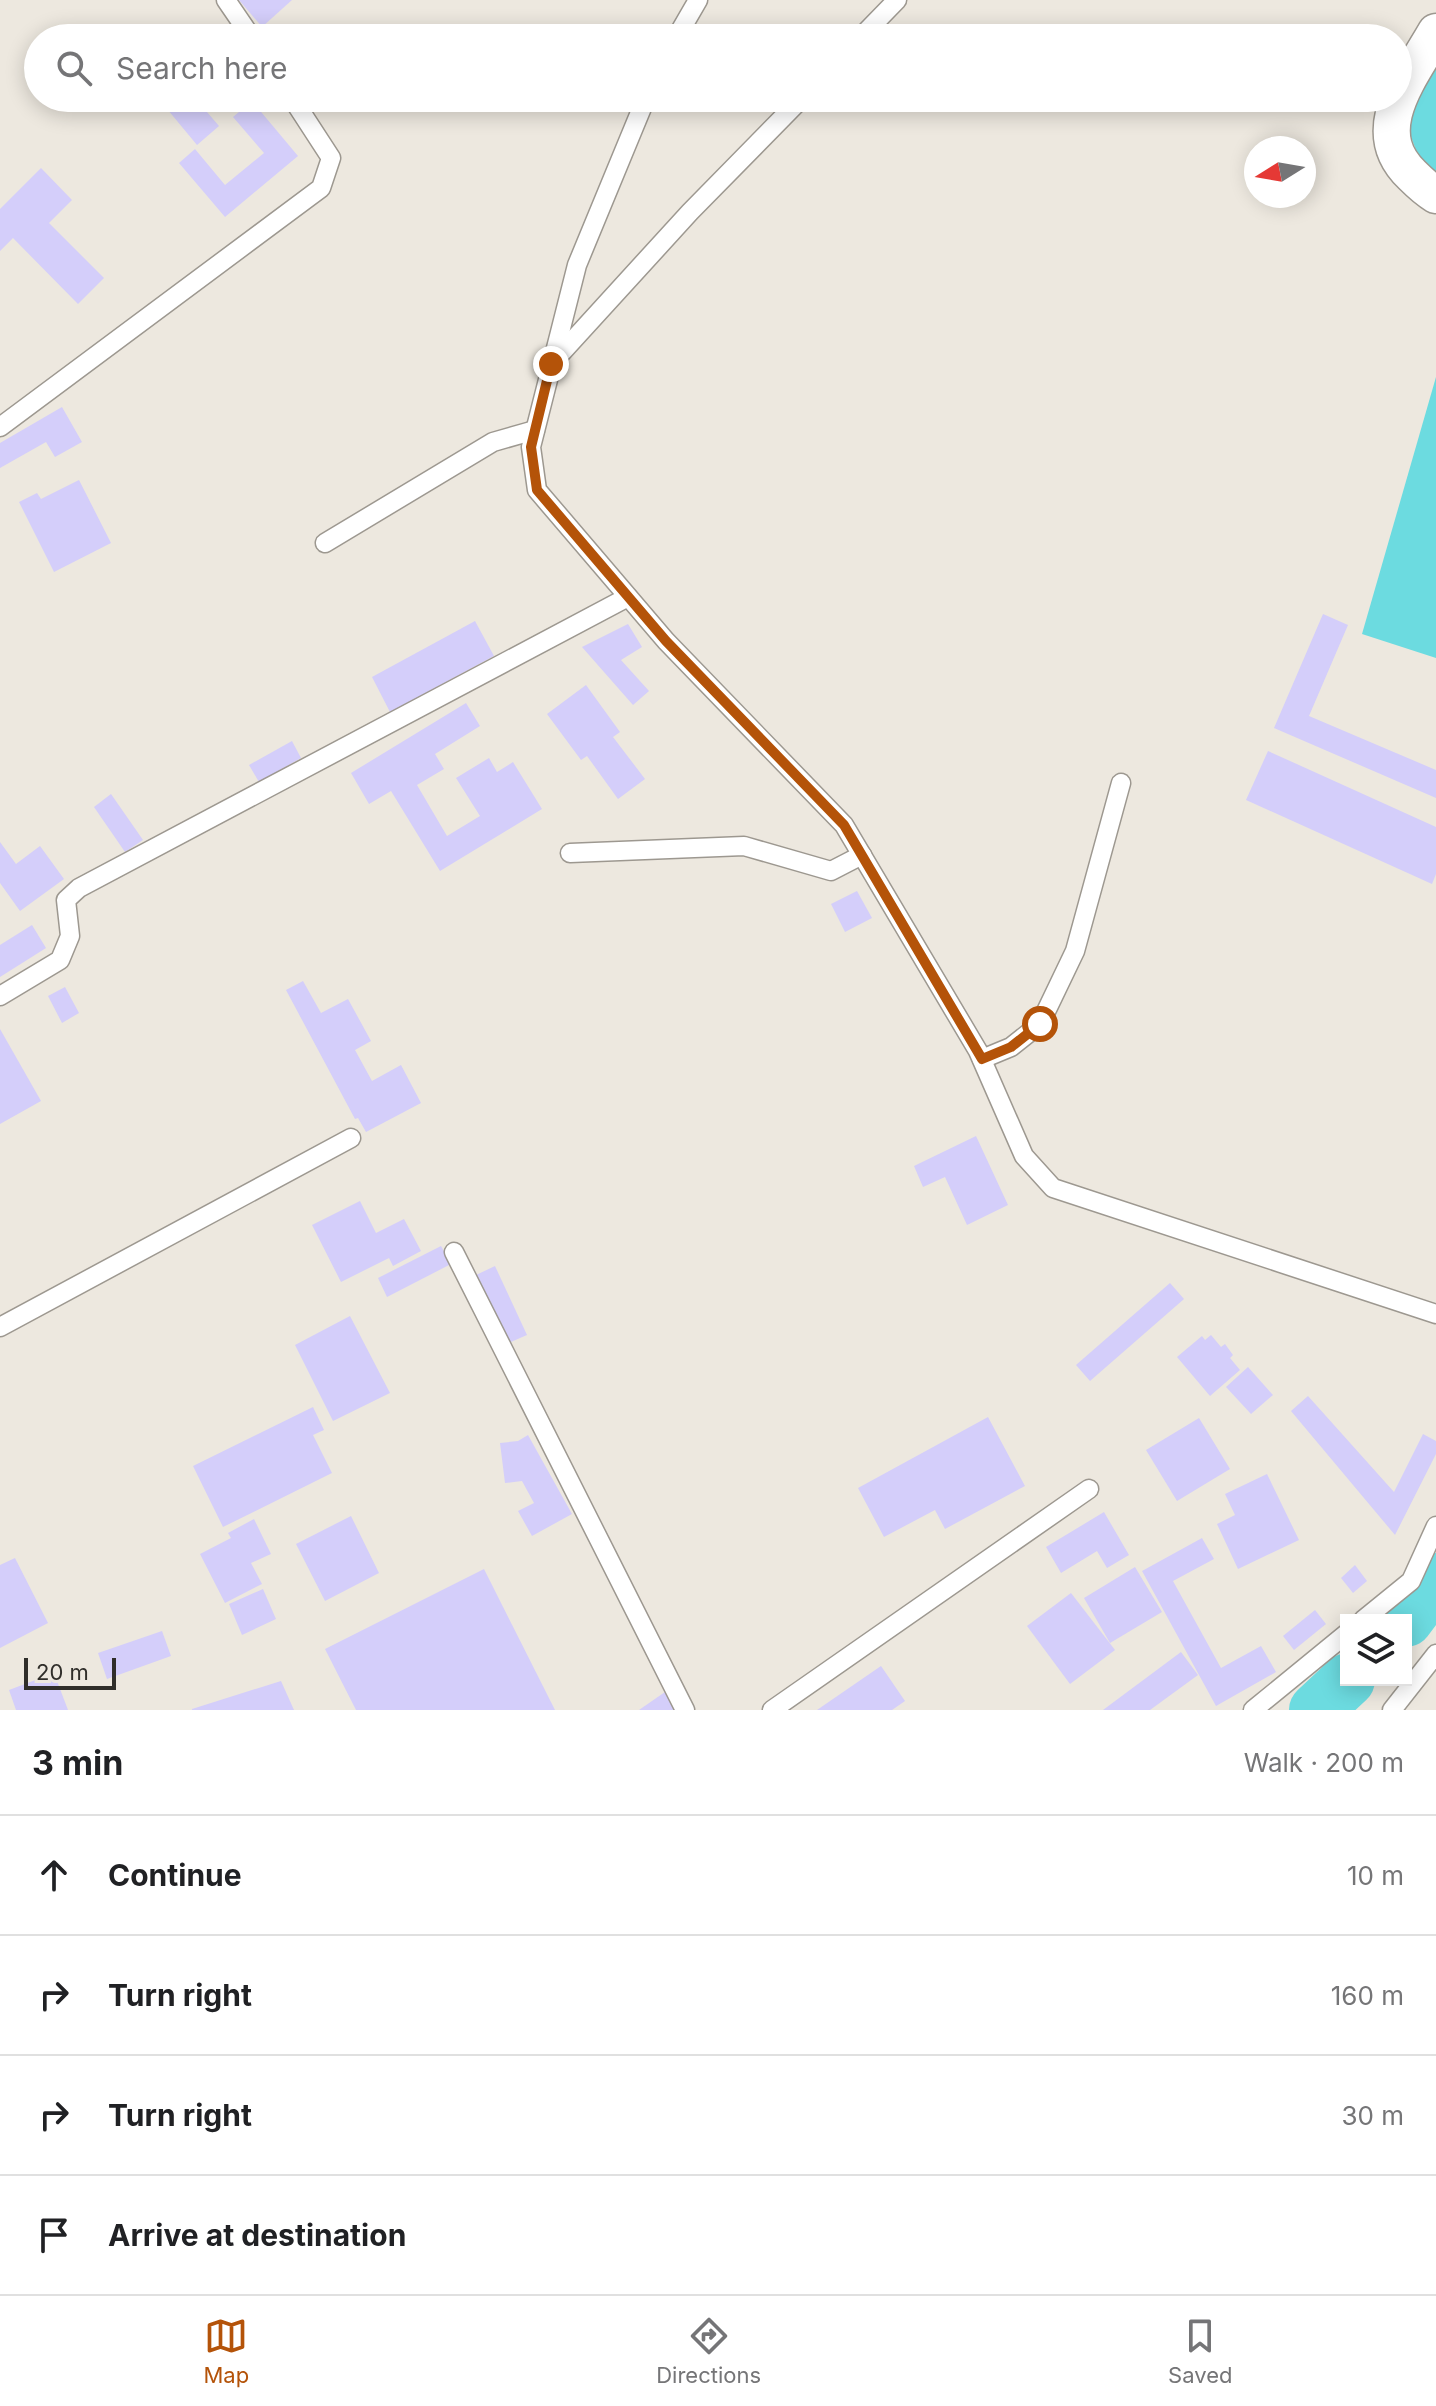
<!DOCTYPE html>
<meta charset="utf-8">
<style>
:root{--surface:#fff;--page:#f2f2f2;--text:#202124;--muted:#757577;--line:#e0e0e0;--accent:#b45309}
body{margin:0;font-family:Inter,sans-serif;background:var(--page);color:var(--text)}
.controls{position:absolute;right:24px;bottom:24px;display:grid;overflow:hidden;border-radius:0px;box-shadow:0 4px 20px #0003}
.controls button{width:72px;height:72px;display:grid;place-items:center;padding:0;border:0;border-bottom:2px solid var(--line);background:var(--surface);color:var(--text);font:40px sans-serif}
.compass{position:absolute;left:1244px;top:136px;width:72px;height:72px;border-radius:50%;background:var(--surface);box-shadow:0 4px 20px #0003;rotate:259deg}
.scale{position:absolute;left:24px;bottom:20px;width:92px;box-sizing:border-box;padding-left:8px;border:4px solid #302e2a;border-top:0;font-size:22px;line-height:28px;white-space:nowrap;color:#302e2a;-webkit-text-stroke:6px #ede8df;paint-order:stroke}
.stop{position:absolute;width:24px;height:24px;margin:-18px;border:6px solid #b45309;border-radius:50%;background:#fff}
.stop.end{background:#b45309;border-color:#fff;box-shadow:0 2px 8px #0008}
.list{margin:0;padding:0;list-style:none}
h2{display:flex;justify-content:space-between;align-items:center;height:104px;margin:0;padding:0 32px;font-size:34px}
h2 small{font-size:26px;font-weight:400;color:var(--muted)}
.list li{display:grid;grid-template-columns:52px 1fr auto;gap:24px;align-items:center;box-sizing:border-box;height:120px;padding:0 32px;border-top:2px solid var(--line)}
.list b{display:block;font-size:30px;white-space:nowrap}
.list em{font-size:26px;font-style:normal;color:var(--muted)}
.icon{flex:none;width:44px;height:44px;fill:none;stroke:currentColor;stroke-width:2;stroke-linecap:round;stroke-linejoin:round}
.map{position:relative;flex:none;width:1436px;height:1710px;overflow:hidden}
.search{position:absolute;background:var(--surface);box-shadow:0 4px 20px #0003;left:24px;right:24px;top:24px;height:88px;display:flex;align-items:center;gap:20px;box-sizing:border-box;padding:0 28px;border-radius:44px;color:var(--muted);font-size:30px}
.sheet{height:584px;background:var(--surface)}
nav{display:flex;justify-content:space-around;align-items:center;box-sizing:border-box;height:112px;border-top:2px solid var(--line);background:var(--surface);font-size:22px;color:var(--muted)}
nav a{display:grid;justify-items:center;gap:4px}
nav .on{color:var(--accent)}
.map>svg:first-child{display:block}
.water{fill:#6cdbe0}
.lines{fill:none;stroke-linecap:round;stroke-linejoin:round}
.river{stroke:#6cdbe0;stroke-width:54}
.building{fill:#d4cefa}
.lane-casing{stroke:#9d9890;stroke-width:21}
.street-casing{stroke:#9d9890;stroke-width:39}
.lane{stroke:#fff;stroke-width:18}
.street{stroke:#fff;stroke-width:36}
.route{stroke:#b45309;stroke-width:10}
</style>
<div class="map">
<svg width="1436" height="1710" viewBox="0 0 1436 1710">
<rect width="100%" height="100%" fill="#ede8df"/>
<!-- water -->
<g class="water">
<path d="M1436 61V175L1423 170 1404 117Z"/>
<path d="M1436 377V658L1362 634Z"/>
</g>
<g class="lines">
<!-- river -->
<g class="river">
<path d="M1406 1620 1436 1580"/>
<path d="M1316 1710 1348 1680"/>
</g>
</g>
<!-- building -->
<g class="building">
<path d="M239 0H292L262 27Z"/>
<path d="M158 98H225L207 112 219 126 197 145Z"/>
<path d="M252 101 298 156 225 217 179 163 195 149 225 185 264 153 233 117Z"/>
<path d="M41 168 72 200 49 223 104 278 78 304 13 238 0 251V209Z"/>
<path d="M62 407 82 442 55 457 46 442 0 468V443Z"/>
<path d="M79 480 111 543 54 572 19 502 37 493 41 499Z"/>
<path d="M1323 614 1348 625 1309 716 1436 770V798L1274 728Z"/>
<path d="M475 621 494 656 390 712 372 677Z"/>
<path d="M628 624 642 647 621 660 649 691 633 705 582 647Z"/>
<path d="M586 685 620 732 613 737 645 779 618 799 587 756 581 760 547 714Z"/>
<path d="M466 703 480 726 435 754 444 769 417 785 447 836 480 816 456 778 489 758 497 772 513 762 542 809 440 871 391 791 369 804 351 773Z"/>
<path d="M292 741 301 758 259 782 249 765Z"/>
<path d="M1268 751 1436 827V874L1432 884 1246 800Z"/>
<path d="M111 794 143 840 125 852 94 807Z"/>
<path d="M0 842 16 864 40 846 64 879 20 911 0 883Z"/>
<path d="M857 891 872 918 845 932 831 904Z"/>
<path d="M32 925 46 948 0 977V945Z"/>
<path d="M303 981 321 1013 348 999 371 1041 355 1050 372 1081 401 1065 421 1103 366 1132 358 1118 355 1119 286 990Z"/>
<path d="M65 987 79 1013 62 1023 48 996Z"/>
<path d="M0 1029 41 1101 0 1124Z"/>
<path d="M976 1136 1008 1205 967 1225 945 1177 923 1187 914 1166Z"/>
<path d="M360 1201 376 1233 404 1219 421 1251 393 1266 389 1258 341 1282 312 1225Z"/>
<path d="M441 1246 451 1264 387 1297 378 1278Z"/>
<path d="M495 1266 527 1335 506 1344 476 1275Z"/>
<path d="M1170 1283 1184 1299 1090 1381 1076 1365Z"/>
<path d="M350 1316 390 1393 333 1421 295 1345Z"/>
<path d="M1211 1335 1221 1347 1225 1344 1233 1355 1230 1358 1240 1370 1210 1396 1177 1357 1202 1336 1205 1340Z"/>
<path d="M1248 1367 1273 1395 1251 1414 1226 1387Z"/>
<path d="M1308 1396 1394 1492 1423 1434 1436 1441V1454L1395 1535 1291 1411Z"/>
<path d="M313 1407 324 1430 313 1435 332 1473 223 1527 193 1466Z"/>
<path d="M988 1417 1025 1486 945 1529 935 1510 884 1537 858 1488Z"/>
<path d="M1199 1418 1230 1469 1177 1501 1146 1450Z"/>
<path d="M528 1435 572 1514 532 1536 518 1511 534 1503 522 1481 505 1483 500 1443 518 1441Z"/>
<path d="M1267 1474 1299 1540 1238 1569 1217 1524 1235 1515 1225 1494Z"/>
<path d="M1104 1512 1129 1555 1107 1568 1097 1551 1061 1573 1046 1547Z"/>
<path d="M351 1516 379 1573 325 1601 296 1544Z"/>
<path d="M254 1519 271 1554 251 1563 262 1584 225 1603 200 1554 231 1538 228 1533Z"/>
<path d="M1202 1538 1214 1559 1173 1581 1221 1668 1261 1646 1276 1672 1216 1706 1142 1571Z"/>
<path d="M15 1558 48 1623 0 1648V1565Z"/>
<path d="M1355 1565 1367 1581 1353 1593 1341 1578Z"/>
<path d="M1135 1567 1162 1612 1110 1643 1084 1598Z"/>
<path d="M484 1569 555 1710H356L325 1649Z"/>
<path d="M263 1589 276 1619 242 1635 229 1604Z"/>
<path d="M1071 1593 1115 1650 1070 1684 1027 1626Z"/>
<path d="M1315 1610 1326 1624 1294 1650 1283 1636Z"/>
<path d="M162 1631 171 1656 107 1679 98 1653Z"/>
<path d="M1181 1652 1198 1675 1150 1710H1103Z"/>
<path d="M881 1666 905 1701 892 1710H817Z"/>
<path d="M54 1673 68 1710H16L9 1690Z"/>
<path d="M281 1681 294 1710H192V1709Z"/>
<path d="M665 1692 676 1710H639Z"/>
</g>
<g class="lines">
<defs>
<g id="lane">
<path d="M226 0 252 38"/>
<path d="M676 38 698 0"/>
<path d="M860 38 897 0"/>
<path d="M646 98 577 265 531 447 537 490 666 641 844 825 978 1051 1024 1156 1053 1188 1436 1314"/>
<path d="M554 361 690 212 802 98"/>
<path d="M0 427 321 188 331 158 292 98"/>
<path d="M325 543 493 442 535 430"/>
<path d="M570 853 744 846 831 871 862 855"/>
<path d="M0 996 60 960 70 936 66 900 79 888 628 597"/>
<path d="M982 1059 1011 1047 1040 1024 1075 951 1121 783"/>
<path d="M454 1252 685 1710"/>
<path d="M0 1327 351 1138"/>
<path d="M1363 1620 1411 1581 1436 1526"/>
<path d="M772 1710 1089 1489"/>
<path d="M1253 1710 1346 1634"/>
<path d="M1392 1710 1436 1654"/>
</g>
<path id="street" d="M1436 32C1411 76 1365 130 1412 175 1420 183 1426 189 1436 195"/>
</defs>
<!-- lane casing -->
<use href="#lane" class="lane-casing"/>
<!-- street casing -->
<use href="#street" class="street-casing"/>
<!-- lane -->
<use href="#lane" class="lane"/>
<!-- street -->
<use href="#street" class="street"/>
</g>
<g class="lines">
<!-- route -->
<path class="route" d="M551 364 531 447 537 490 666 641 844 825 982 1059 1011 1047 1040 1024"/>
</g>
</svg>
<div class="controls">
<button><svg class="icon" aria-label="layers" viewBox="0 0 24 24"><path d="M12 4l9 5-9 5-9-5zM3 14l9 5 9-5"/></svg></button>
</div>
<svg class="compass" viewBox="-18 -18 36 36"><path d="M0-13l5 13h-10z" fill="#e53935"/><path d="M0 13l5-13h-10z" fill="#757577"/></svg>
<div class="scale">20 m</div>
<div class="stop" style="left:1040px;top:1024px"></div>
<div class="stop end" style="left:551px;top:364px"></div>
<div class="search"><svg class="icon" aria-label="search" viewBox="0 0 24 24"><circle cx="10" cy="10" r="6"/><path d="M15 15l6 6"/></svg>Search here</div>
</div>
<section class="sheet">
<h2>3 min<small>Walk · 200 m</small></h2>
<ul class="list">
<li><svg class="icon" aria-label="ahead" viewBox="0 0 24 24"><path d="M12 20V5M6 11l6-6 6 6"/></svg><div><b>Continue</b></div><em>10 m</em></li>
<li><svg class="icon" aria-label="right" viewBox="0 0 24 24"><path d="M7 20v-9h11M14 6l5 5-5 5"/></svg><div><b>Turn right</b></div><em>160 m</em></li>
<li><svg class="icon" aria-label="right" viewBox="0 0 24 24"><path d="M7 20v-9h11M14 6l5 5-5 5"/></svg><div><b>Turn right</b></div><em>30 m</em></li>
<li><svg class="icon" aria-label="arrive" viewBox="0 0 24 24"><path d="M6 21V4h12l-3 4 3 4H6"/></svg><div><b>Arrive at destination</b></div></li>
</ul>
</section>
<nav>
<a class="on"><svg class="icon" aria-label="map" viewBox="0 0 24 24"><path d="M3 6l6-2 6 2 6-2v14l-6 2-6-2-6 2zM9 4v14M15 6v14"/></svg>Map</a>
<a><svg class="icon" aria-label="directions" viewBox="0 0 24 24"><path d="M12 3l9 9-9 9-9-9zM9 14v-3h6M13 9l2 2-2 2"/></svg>Directions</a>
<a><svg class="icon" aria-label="saved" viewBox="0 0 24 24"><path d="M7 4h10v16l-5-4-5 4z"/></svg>Saved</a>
</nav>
